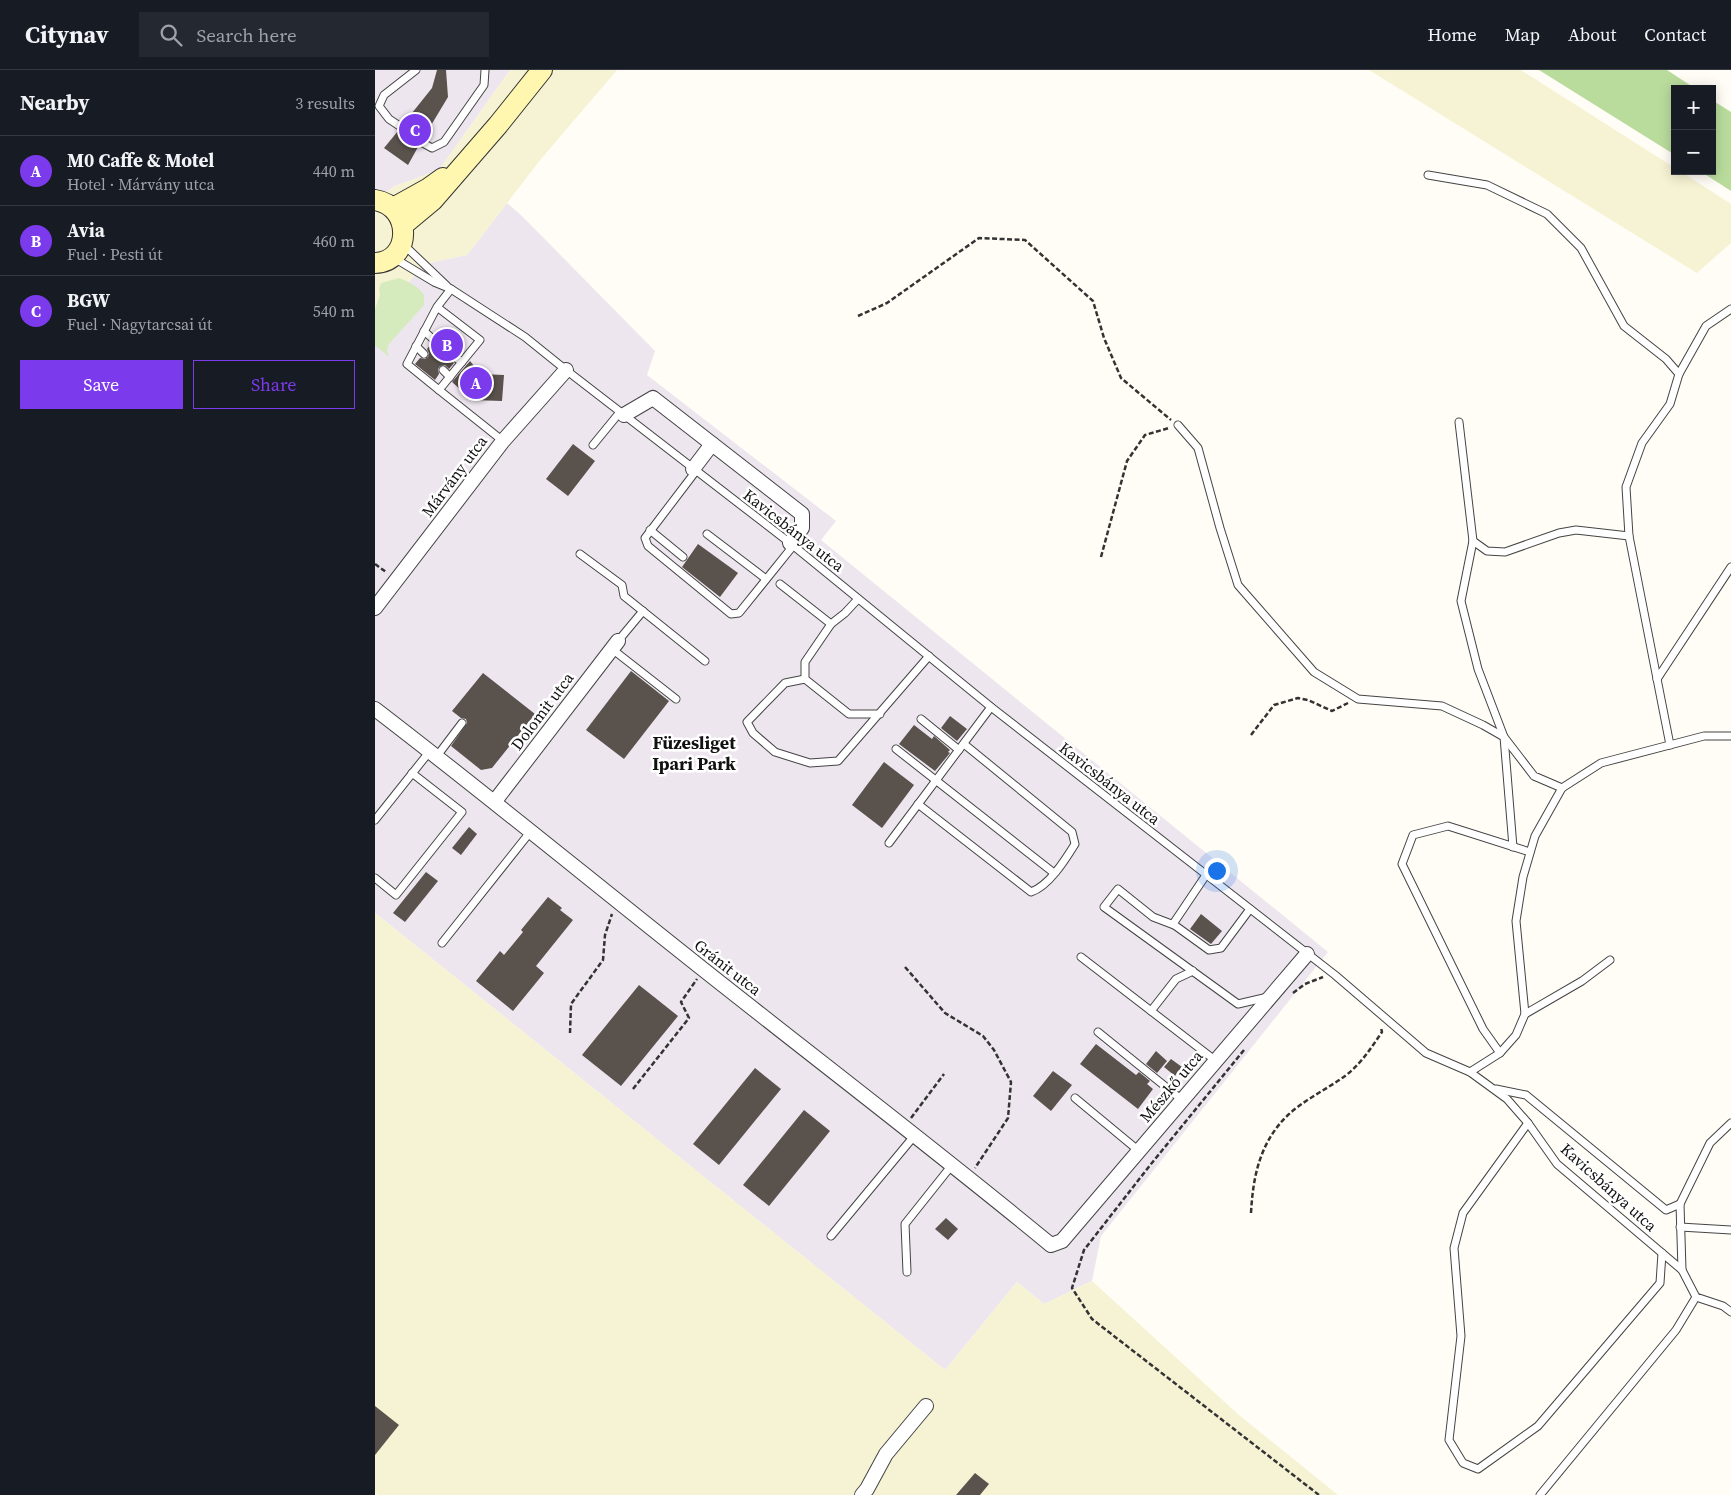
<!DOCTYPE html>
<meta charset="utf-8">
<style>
:root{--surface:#171b24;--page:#242831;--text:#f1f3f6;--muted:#9ea1a6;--line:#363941;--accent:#7c3aed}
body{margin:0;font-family:"Source Serif 4",serif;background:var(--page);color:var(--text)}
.controls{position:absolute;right:15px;top:15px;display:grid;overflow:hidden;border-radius:0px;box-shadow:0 2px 12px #0003}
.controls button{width:45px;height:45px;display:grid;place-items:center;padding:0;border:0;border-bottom:1px solid var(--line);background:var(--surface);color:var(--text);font:25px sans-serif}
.you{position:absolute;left:841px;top:800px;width:18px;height:18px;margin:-12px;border:4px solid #fff;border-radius:50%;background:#1a73e8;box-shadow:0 0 0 8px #1a73e833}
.badge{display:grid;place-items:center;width:32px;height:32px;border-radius:50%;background:var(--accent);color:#fff;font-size:16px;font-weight:700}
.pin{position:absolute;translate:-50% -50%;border:2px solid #fff;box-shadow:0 1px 5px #0006}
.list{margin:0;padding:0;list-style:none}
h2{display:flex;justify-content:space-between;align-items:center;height:65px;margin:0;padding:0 20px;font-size:21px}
h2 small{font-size:16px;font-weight:400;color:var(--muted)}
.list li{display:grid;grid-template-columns:32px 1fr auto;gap:15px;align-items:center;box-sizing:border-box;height:70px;padding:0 20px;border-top:1px solid var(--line)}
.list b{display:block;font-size:19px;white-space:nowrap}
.list p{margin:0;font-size:16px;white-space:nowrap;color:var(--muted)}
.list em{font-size:16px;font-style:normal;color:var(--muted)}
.actions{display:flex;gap:10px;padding:15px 20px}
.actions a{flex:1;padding:11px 0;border:1px solid var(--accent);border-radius:0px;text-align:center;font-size:18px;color:var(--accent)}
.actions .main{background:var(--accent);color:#fff}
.icon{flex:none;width:28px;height:28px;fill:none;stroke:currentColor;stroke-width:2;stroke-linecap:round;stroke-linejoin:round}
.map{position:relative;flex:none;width:1356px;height:1425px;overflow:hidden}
header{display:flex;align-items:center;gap:30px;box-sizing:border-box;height:70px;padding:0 25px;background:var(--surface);border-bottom:1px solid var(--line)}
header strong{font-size:24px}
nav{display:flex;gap:28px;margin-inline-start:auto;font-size:18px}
.search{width:350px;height:45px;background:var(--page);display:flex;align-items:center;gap:12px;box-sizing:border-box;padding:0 18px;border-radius:0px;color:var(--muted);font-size:19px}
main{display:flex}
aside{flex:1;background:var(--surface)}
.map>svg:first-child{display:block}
.industrial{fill:#eee6ef}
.farmland{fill:#f6f3d4}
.green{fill:#d5ebbd}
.forest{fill:#b9dc9c}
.building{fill:#5a524d}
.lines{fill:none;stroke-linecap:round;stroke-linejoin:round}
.service-casing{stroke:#444;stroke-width:9}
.minor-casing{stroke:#444;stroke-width:16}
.secondary-casing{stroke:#333;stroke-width:22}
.path{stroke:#333;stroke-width:2.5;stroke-dasharray:5 2.5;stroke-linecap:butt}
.service{stroke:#fff;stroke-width:7}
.minor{stroke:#fff;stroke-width:14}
.secondary{stroke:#fff6b0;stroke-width:20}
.labels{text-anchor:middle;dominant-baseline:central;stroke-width:5;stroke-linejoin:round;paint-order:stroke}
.street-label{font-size:16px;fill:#111;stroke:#fff}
.neighbourhood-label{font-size:18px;font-weight:bold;fill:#111;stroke:#fff}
</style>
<header>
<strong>Citynav</strong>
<div class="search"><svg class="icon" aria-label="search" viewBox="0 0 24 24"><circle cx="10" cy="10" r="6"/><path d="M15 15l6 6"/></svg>Search here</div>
<nav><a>Home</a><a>Map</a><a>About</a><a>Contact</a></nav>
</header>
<main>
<aside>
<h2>Nearby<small>3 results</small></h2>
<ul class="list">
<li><span class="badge">A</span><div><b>M0 Caffe &amp; Motel</b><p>Hotel · Márvány utca</p></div><em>440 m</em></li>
<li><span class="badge">B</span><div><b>Avia</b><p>Fuel · Pesti út</p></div><em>460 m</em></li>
<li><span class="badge">C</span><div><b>BGW</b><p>Fuel · Nagytarcsai út</p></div><em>540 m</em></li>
</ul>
<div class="actions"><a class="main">Save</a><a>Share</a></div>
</aside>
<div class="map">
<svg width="1356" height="1425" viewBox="0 0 1356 1425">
<rect width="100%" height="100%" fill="#fffdf5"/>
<!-- industrial -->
<g class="industrial">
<path d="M0 0H135L64 100 20 116 0 130Z"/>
<path d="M132 133 147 146 280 281 272 305 461 451 446 470 953 882 726 1166 717 1211 669 1234 642 1212 570 1300 0 843V255L48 194 92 185Z"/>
</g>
<!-- farmland -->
<g class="farmland">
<path d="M135 0H242L166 89 92 185 48 194 0 255V130L20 116 64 100Z"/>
<path d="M994 0H1146L1300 98V101H1305L1356 134V173L1322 203Z"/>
<path d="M0 843 570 1300 642 1212 669 1234 717 1211 864 1345 963 1425H3L0 1423Z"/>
</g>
<!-- green -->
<path class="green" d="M24 208C34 212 43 216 49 225V235L14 274 12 280 14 287 0 275V239L5 225 4 219 6 213Z"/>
<!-- forest -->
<g class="forest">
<path d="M1164 0H1292L1321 19H1300V85Z"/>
<path d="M1337 30 1356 42V121L1325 101H1337Z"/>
</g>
<!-- building -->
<g class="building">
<path d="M62 0H71L73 27 49 67H45L42 69 41 73 43 77 33 95 9 78 23 61 28 62 31 60 29 53 57 18Z"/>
<path d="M68 258 88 274 83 279 87 283 86 285 78 281 74 283V289L79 293 74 299 70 295 65 296 63 299 64 304 60 310 40 294 45 288 50 289 53 287 54 283 52 279 56 274 60 275 63 273 64 269 62 266Z"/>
<path d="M95 291 106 304 129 305 127 331 97 330 77 312Z"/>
<path d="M198 374 220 391 193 426 171 409Z"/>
<path d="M323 474 363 503 345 527 307 497Z"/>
<path d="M256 601 294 631 249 689 211 660Z"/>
<path d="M108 603 160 644 117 698 106 700 76 676 92 653 91 649 86 648 77 641Z"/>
<path d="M575 646 592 659 582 671 566 658Z"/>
<path d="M539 655 557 669 559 666 575 680 573 682 575 683 560 701 524 674Z"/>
<path d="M509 692 539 715 507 758 477 735Z"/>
<path d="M94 757 102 764 86 785 77 778Z"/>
<path d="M51 802 63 811 30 852 18 843Z"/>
<path d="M173 827 187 838 185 840 198 850 161 896 169 903 138 941 101 911 125 881 129 885 148 862 146 860Z"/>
<path d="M826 844 847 861 836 874 815 859Z"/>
<path d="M264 915 303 946 246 1016 207 985Z"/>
<path d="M721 974 761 1005 764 1002 775 1011 772 1014 778 1019 763 1039 705 994Z"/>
<path d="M781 981 792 991 782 1003 771 994Z"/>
<path d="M796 989 807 997 800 1006 789 997Z"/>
<path d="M380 998 406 1019 344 1095 318 1074Z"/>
<path d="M678 1001 697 1015 676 1041 658 1026Z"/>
<path d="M429 1040 455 1061 394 1136 368 1115Z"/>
<path d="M571 1148 583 1159 573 1170 560 1159Z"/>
<path d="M0 1336 24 1355 0 1385Z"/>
<path d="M600 1403 614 1414 605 1425H581Z"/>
</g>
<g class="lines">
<defs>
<g id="service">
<path d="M26 57 14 49 4 36 9 25 41 0"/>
<path d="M46 72 57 78 69 72 109 15 110 0"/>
<path d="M1053 105 1112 115 1172 144 1206 178 1249 256 1291 289 1304 304 1295 334 1267 373 1251 417 1254 466 1295 675"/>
<path d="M29 175 72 216"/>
<path d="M19 188 59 212 76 219 150 267 191 300 415 473 616 637 960 905 1051 983 1095 1002 1132 1029 1153 1053 1182 1094 1307 1200 1321 1227 1348 1236 1356 1242"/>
<path d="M62 237 105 270 64 320 32 294 62 237 76 219"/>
<path d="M49 261 59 270"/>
<path d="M41 276 49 284"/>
<path d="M78 286 87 292"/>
<path d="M68 300 75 307"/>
<path d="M1304 304 1331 256 1356 239"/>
<path d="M64 320 128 371"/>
<path d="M1084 352 1098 471 1086 531 1103 599 1129 667 1138 777"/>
<path d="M803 355 823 378 845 458 863 515 939 602 983 629 1067 636 1108 655 1129 667 1159 706 1187 718"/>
<path d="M218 375 245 342"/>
<path d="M321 401 270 468 273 476 356 544 364 543 418 476"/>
<path d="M275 460 308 487"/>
<path d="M332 464 391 509"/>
<path d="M1098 471 1112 481 1130 482 1184 463 1201 460 1254 466"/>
<path d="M205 484 247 515 249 526 330 591"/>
<path d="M405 514 456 554 470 543 483 529"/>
<path d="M456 554 430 592V609L474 644H505"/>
<path d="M243 571 268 541"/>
<path d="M237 579 301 629"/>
<path d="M430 609 410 613 372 652 378 663 400 682 435 693 463 691 554 586"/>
<path d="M1282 609 1356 497"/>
<path d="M546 649 584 680"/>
<path d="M521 679 679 803"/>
<path d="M62 686 87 653"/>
<path d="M543 734 656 822C674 816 690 790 700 774L697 762 589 674"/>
<path d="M0 750 55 681"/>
<path d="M514 773 616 637"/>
<path d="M831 805 798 854 834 880 846 878 875 839"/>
<path d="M0 808 21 825 87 742 37 703"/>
<path d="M799 855 778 847 743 819 729 837 863 934 893 927"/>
<path d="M67 873 156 761"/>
<path d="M706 887 841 991"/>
<path d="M776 941 801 909 818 901"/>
<path d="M1150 944 1207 911 1235 890"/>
<path d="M723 962 807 1030"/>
<path d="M1125 983 1108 959 1027 794 1038 765 1073 756 1155 782"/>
<path d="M1095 1002 1125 983 1141 965 1150 944 1141 851 1148 807 1160 766 1187 718 1226 693 1329 666H1356"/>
<path d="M1121 1019 1151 1025 1291 1140 1305 1134"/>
<path d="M700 1028 764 1081"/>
<path d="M1153 1053 1088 1143 1079 1178 1086 1266 1074 1370 1088 1393 1103 1399 1163 1356 1285 1213 1287 1183"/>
<path d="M1305 1157 1356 1160"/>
<path d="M456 1166 540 1065"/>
<path d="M1307 1200 1305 1134 1335 1073 1356 1053"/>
<path d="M532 1202 530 1154 577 1095"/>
<path d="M1165 1425 1301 1260 1321 1227"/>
</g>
<g id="minor">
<path d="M249 345 278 328 427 444V458L415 473"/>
<path d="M318 399 337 374"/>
<path d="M0 538 128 371 191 300"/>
<path d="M0 639C111 724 219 813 329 900 445 992 562 1081 676 1175L687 1171 932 884"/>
<path d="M120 731 243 571"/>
<path d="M487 1425 492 1419 511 1384 551 1336"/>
</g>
<g id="secondary">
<path d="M0 130C38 136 37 192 0 193"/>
<path d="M18 138 54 118 68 108"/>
<path d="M28 155 58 130 123 55 167 0"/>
</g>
</defs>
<!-- service casing -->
<use href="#service" class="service-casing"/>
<!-- minor casing -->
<use href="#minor" class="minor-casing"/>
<!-- secondary casing -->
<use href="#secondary" class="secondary-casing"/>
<!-- path -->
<g class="path">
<path d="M483 246 512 233 604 168 650 170 718 231 729 268 746 308 796 350"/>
<path d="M726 487 752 391 770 365 794 358"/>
<path d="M0 494 11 502"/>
<path d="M876 665 899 635 923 628 933 630 957 641 973 633"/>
<path d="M530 897 570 943 608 966 619 980 636 1012 633 1048 600 1098"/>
<path d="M918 923 930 914 948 907"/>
<path d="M195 963 196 934 228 890 230 865 237 844"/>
<path d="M869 980 776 1094 709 1180 697 1218 717 1249 944 1425"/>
<path d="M258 1019 314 948 306 932 322 909"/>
<path d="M536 1048 569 1004"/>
<path d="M876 1143C878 1106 885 1072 913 1045 929 1030 952 1019 970 1006 986 994 996 978 1007 962L1006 958"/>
</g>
<!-- service -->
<use href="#service" class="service"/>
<!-- minor -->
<use href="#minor" class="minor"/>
<!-- secondary -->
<use href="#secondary" class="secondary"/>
</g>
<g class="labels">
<!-- street labels -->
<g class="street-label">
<text transform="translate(79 406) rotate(-53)">Márvány utca</text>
<text transform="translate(419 460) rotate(38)">Kavicsbánya utca</text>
<text transform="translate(167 641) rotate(-53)">Dolomit utca</text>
<text transform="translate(735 713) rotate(38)">Kavicsbánya utca</text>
<text transform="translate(353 897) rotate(38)">Gránit utca</text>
<text transform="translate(796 1016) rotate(-50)">Mészkő utca</text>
<text transform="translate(1234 1117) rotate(42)">Kavicsbánya utca</text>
</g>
<!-- neighbourhood labels -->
<g class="neighbourhood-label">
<text x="319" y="672">Füzesliget<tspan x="319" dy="21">Ipari Park</tspan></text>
</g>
</g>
</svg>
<div class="controls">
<button>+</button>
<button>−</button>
</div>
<div class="you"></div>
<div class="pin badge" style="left:101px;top:313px">A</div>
<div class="pin badge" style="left:72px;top:275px">B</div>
<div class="pin badge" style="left:40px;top:60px">C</div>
</div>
</main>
